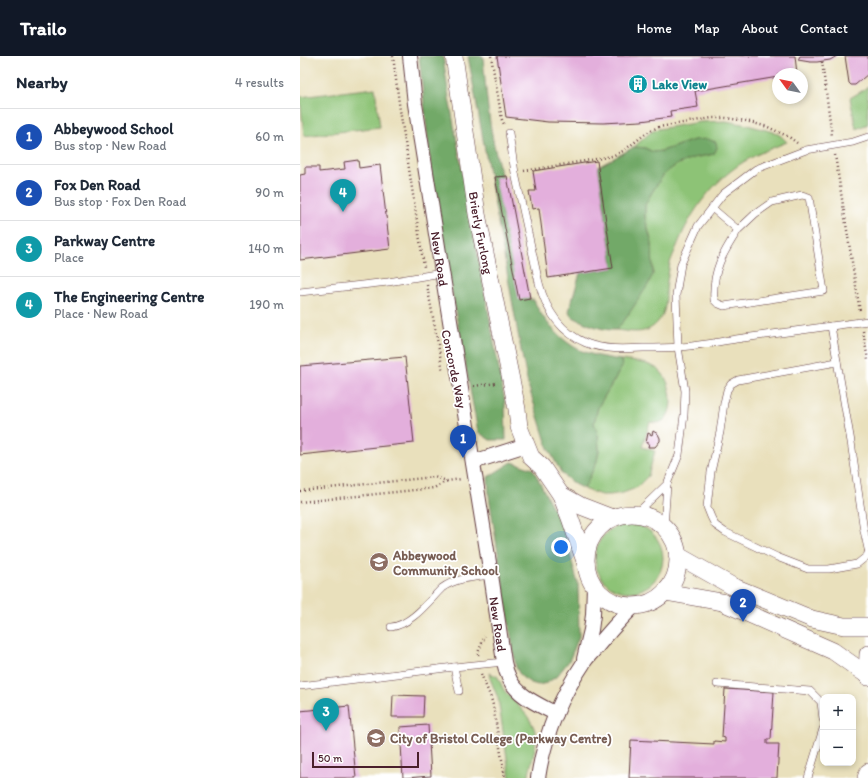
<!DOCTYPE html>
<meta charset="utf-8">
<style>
:root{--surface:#fff;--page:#f6f6f7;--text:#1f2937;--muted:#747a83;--line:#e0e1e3;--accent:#111827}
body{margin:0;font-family:Itim,sans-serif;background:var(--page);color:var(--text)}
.controls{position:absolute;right:12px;bottom:12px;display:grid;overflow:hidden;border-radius:8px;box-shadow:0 2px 6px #0003}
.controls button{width:36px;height:36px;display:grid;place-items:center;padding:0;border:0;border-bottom:1px solid var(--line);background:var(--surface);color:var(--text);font:20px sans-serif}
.compass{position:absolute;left:472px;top:12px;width:36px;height:36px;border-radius:50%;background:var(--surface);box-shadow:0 2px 6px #0003;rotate:303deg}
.scale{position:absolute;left:12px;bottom:10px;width:107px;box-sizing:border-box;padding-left:4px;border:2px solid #4a1f2b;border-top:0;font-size:11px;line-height:14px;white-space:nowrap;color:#4a1f2b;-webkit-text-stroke:3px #fff;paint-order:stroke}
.you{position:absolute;left:261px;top:491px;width:14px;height:14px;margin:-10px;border:3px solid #fff;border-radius:50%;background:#1a73e8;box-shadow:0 0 0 6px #1a73e833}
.badge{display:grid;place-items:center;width:26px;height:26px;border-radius:50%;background:var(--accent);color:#fff;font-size:13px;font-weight:700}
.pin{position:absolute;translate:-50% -33px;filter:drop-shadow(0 1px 2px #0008)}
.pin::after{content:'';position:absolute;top:21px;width:14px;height:12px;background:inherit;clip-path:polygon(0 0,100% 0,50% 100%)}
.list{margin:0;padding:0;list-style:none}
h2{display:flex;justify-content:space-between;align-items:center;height:52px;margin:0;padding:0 16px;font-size:17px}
h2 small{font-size:13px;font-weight:400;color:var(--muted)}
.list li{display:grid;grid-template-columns:26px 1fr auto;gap:12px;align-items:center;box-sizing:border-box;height:56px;padding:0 16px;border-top:1px solid var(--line)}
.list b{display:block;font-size:15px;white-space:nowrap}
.list p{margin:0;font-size:13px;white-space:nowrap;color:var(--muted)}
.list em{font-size:13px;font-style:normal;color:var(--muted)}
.map{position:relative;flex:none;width:568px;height:722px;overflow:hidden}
header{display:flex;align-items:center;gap:24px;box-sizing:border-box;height:56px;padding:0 20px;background:var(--accent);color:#fff}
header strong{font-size:19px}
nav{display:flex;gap:22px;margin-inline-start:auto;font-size:14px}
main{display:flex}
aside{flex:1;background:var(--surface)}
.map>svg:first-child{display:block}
.green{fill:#8dc376;stroke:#6c7150}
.forest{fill:#72a967;stroke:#5e6449}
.building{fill:#e3afdc}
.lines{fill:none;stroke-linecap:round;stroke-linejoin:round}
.service-casing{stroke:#623c41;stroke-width:8}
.minor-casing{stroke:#623c41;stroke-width:16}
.tertiary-casing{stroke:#623c41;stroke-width:18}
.path{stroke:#623c41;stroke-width:2.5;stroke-dasharray:1 3;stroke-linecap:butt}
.service{stroke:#fff;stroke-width:7}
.minor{stroke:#fff;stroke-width:14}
.tertiary{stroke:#fff;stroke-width:17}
.labels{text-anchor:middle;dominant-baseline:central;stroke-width:3.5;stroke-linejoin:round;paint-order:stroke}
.culture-label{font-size:13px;font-weight:bold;fill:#0d838f;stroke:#fff;text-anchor:start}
.street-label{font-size:13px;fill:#4a1f2b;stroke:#fff}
.education-label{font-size:13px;font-weight:bold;fill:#785e54;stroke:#fff;text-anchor:start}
</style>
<header>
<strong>Trailo</strong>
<nav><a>Home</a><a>Map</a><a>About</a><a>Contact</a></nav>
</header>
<main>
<aside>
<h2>Nearby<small>4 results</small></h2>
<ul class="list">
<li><span class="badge" style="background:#1a4fb4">1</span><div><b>Abbeywood School</b><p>Bus stop · New Road</p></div><em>60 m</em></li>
<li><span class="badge" style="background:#1a4fb4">2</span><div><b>Fox Den Road</b><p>Bus stop · Fox Den Road</p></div><em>90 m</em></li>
<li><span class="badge" style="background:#0f9aa8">3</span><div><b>Parkway Centre</b><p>Place</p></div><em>140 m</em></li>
<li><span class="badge" style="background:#0f9aa8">4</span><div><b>The Engineering Centre</b><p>Place · New Road</p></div><em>190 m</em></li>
</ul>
</aside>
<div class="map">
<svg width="568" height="722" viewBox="0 0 568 722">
<rect width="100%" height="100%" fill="#fff"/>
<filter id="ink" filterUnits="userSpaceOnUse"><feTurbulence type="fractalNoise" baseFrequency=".025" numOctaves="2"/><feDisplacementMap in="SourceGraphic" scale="8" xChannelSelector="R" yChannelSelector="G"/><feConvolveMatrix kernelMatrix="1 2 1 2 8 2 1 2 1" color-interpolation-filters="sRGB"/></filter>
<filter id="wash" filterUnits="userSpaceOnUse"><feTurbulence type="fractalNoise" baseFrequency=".012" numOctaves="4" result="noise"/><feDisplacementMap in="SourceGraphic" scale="16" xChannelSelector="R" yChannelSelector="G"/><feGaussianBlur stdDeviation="0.9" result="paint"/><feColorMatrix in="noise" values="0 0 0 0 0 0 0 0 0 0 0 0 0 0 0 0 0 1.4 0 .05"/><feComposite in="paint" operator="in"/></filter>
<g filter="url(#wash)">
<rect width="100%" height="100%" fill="#e9e0bc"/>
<!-- green -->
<g class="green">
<path d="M568 30V68L556 73 550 42 562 35Z"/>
<path d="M75 32 80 71 4 80 0 41Z"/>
<path d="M426 65 447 69 474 76 481 80 487 86C473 92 458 97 445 105 413 125 391 155 377 190 375 195 372 201 370 207 369 213 368 219 367 225 365 237 368 252 360 263 348 280 334 276 316 274L326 262 353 218 352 188 345 162V149L352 136 364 118 376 109 393 102 414 98 394 84 362 95 353 96 345 92 334 91 351 76 358 73 400 66Z"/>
<path d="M321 304C334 306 350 306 360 315 371 325 376 353 364 364 360 368 355 367 350 366L342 391 355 395 348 420 336 432 323 437 310 439H301L284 433 297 405 299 394 298 379 294 367 298 351 322 311Z"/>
<circle cx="329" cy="502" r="34"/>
<path d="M189 617 197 620C200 624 201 629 204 634 215 649 235 661 236 682 236 693 230 711 228 722H210L198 642 191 625Z"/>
</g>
<!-- forest -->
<g class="forest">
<path d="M119 0H143L149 42 205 346 206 384H190L178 376 134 141Z"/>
<path d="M168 0H183C186 36 189 74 199 110L230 244H234C242 264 263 287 282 295 295 300 308 302 321 304L322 311 298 351 294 367 298 379 299 394 297 405 284 433 274 428 262 418 248 392 228 329 221 294Z"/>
<path d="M407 83 416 86 417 92 414 98 393 102 376 109 364 118 352 136 345 149V162L352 188 353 218 348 229 326 262 316 274C302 275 284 267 271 260L269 255 280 217 313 212 298 111 334 91 345 92 353 96 362 95 394 84Z"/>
<path d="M212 406 233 413 263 472 278 528 279 581 269 605 257 620 247 627 238 629 231 627 223 622 219 617 216 611 189 440 188 421Z"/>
</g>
<g id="blocks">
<!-- building -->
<g class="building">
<path d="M197 0H495L497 18H478V21L395 35 398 51 370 55 371 61 341 65 303 67 248 66 206 61Z"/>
<path d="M500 0H537L530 4 517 6H510L498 4Z"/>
<path d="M545 0H568V18L555 29H551L549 27Z"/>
<path d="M58 104 59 112 80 109 90 193 0 204V119L5 118V111H19V116L45 113 44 106Z"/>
<path d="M297 105 313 212 248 222 239 152 232 153 229 135H236L233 115Z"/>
<path d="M207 120 230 242 219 244 195 121Z"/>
<path d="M105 301 114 387 0 399V310Z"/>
<path d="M353 375 358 378 360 382V385L355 391H348L349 387H346L348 377 352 379Z"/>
<path d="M425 633 474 636 471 683H467V688H479L477 722H329L331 684 414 688V685L425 686V682L422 681Z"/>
<path d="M93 639 124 640 123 661H92Z"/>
<path d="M49 650 56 722H0V655Z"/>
<path d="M128 669 131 720 103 722 100 671Z"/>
</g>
</g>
</g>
<g filter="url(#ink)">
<use href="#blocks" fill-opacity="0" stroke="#623c41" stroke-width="1"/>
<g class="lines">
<defs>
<g id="service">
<path d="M209 77 215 117 239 227C246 254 260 276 286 287 304 294 324 293 343 292 355 292 367 292 379 291 398 290 417 286 436 283 480 277 524 271 568 265"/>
<path d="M412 152 438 174C423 197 412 215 414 244L417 247 424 250 524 235 509 141 502 139 472 146 455 158 438 174"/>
<path d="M0 236 88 226 142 217"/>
<path d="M531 270 551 386 564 475 568 493"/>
<path d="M537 306 438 324 431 328 427 334 424 347 420 376 411 416 407 451 411 461 415 469 425 476 477 501 508 513H529L557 508 567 500 568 497"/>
<path d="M336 458 367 428"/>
<path d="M364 472 367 428 379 399 384 359 385 335 378 291 376 239 381 208 398 170 423 138 456 113 506 94 553 86 568 81"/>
<path d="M91 571C111 569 129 545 142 532 156 522 175 521 191 519"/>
<path d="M154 611 159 635"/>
<path d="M417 628 510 635 521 646 523 663"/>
<path d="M0 630 154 611 204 606"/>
<path d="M508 722 523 673"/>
</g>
<g id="minor">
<path id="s1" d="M110 0 115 48 191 519 204 606C205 612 207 618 210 624 219 641 240 649 256 658"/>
<path d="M173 406 226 389"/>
<path d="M284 603 291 574 293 559 294 530"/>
<path d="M238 722C244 682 260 642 283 608 286 602 292 597 296 592 308 577 320 564 333 551"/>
</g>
<g id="tertiary">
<path id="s2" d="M154 0 177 158 217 353 219 371 231 401 242 411 261 439 270 462 286 508"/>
<path d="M261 439 281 450 312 462"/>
<circle cx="332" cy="504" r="46"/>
<path d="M377 499 432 530 512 563 544 570H568"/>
<path d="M365 536 422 546 533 595 567 619"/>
<path d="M568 598 567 619 568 621"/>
<path d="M566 722 568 716"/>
</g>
</defs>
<!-- service casing -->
<use href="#service" class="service-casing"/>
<!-- minor casing -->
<use href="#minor" class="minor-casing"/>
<!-- tertiary casing -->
<use href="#tertiary" class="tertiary-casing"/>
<!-- path -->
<g class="path">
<path d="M93 0 99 47 124 211"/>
<path d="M191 0 202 64 204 68"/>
<path d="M522 6 532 80"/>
<path d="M535 99 560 256"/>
<path d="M224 115 285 105 312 100 323 95 335 86 349 75 359 71 412 62H426L446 65 468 71 489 81 497 87"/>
<path d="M127 229 143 315"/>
<path d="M563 275 568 304"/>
<path d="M174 330 197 327"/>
<path d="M0 435 134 421 147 425 162 423"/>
<path d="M0 446 134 432 147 425"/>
<path d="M178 599 179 594 185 580"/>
<path d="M181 618 191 642 193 649 205 722"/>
</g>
<!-- service -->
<use href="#service" class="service"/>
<!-- minor -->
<use href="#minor" class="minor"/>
<!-- tertiary -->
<use href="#tertiary" class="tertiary"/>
</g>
</g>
<!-- icons -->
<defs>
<symbol id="building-disc" viewBox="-11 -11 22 22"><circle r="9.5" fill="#0f9aa8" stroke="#fff"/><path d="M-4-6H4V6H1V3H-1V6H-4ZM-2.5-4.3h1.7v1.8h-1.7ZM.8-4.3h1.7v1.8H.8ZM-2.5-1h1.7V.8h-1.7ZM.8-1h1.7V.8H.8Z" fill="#fff"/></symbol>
<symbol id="school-disc" viewBox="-11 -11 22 22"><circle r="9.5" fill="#8d6e63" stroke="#fff"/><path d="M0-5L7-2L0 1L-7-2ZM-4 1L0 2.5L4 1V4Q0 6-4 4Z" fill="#fff"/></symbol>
<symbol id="university-disc" viewBox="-11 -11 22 22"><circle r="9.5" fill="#8d6e63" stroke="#fff"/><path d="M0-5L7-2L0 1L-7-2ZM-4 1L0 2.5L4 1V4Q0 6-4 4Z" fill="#fff"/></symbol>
</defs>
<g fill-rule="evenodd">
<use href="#building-disc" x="327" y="17" width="22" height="22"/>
<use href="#school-disc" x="68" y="495" width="22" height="22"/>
<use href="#university-disc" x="65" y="671" width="22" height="22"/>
</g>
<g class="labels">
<!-- culture labels -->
<g class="culture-label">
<text x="352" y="28">Lake View</text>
</g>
<!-- street labels -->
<g class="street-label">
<text stroke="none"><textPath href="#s2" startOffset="179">Brierly Furlong</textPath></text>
<text stroke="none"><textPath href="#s1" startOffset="205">New Road</textPath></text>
<text transform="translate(154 313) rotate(78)">Concorde Way</text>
<text stroke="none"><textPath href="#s1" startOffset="575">New Road</textPath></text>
</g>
<!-- education labels -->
<g class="education-label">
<text x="93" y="499">Abbeywood<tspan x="93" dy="15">Community School</tspan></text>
<text x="90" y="682">City of Bristol College (Parkway Centre)</text>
</g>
</g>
</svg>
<div class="controls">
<button>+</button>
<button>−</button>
</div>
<svg class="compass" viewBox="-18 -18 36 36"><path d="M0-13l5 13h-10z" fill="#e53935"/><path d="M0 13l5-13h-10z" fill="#747a83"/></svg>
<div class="scale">50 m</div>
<div class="you"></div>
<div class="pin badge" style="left:163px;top:402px;background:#1a4fb4">1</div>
<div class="pin badge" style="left:443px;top:566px;background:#1a4fb4">2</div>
<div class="pin badge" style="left:26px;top:675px;background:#0f9aa8">3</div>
<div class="pin badge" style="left:43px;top:156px;background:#0f9aa8">4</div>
</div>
</main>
